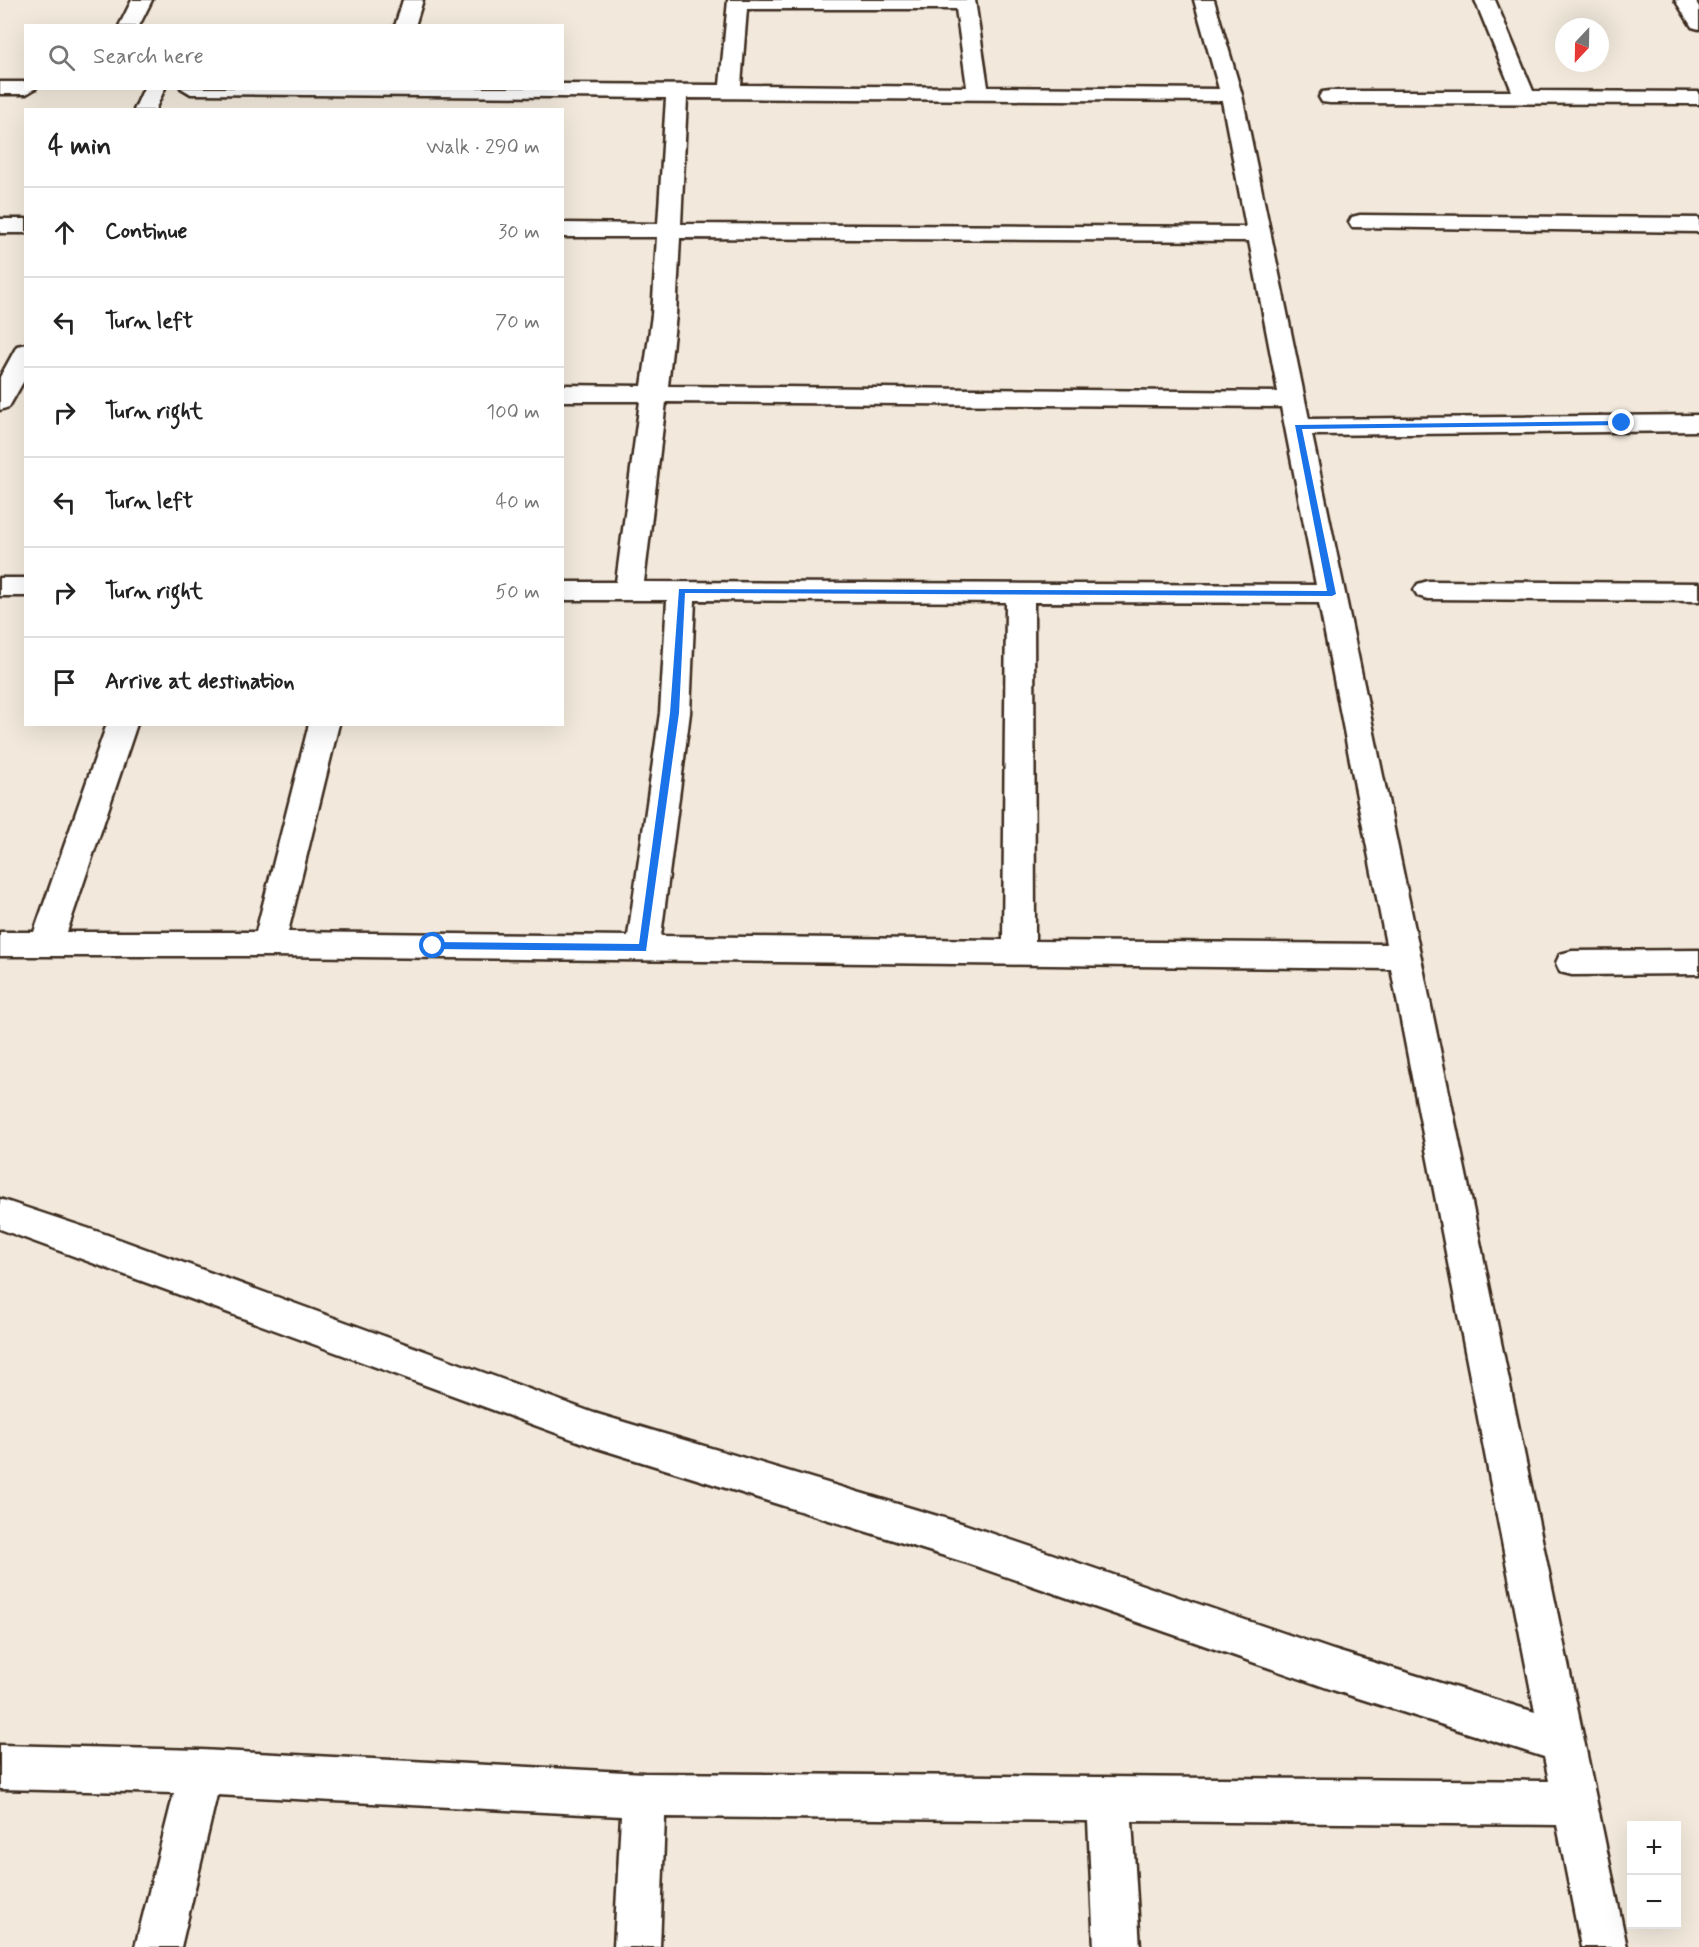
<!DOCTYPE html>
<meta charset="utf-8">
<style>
:root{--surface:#fff;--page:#f6f6f6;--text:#222;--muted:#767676;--line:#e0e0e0}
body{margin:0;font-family:Mynerve,sans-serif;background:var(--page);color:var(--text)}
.controls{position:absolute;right:18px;bottom:18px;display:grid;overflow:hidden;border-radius:0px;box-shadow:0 6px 24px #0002}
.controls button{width:54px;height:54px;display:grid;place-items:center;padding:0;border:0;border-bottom:2px solid var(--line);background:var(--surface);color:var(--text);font:30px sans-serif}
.compass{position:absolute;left:1555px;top:18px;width:54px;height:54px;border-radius:50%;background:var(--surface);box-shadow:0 6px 24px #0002;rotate:202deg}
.stop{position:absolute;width:18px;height:18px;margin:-14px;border:4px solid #1a73e8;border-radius:50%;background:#fff}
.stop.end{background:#1a73e8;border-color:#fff;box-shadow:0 2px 6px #0008}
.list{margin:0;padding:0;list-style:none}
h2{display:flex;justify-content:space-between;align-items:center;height:78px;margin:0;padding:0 24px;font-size:26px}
h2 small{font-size:20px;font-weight:400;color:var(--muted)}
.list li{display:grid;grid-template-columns:39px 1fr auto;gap:18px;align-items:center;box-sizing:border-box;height:90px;padding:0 24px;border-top:2px solid var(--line)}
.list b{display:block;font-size:22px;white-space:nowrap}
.list em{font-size:20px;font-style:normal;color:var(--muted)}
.icon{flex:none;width:33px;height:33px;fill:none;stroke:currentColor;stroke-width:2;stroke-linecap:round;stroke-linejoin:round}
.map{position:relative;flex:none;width:1699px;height:1947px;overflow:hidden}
.search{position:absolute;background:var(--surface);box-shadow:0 6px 24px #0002;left:24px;top:24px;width:540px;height:66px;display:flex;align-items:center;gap:15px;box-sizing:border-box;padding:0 21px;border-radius:0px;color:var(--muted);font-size:22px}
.panel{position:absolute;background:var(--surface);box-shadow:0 6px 24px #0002;left:24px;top:108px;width:540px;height:618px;border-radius:0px}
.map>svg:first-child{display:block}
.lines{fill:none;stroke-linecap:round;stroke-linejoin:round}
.street-casing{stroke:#3b2a1e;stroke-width:5}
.street{fill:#fff;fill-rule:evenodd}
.route{fill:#1a73e8}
</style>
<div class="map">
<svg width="1699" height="1947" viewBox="0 0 1699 1947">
<rect width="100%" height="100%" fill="#f2e9dc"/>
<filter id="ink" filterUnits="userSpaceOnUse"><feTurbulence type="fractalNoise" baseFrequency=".0167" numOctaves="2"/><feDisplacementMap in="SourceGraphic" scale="12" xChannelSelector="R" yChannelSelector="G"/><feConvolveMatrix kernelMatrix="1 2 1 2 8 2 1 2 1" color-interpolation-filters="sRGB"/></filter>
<g filter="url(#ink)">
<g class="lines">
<defs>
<g id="street">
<path d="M132 0H152L139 26H119Z"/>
<path d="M403 0H423L415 26H395Z"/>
<path d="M728 0H975L988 87 1219 89 1194 0H1214L1242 95 1309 419 1699 415V431L1312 435 1627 1947H1581L1557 1825 1132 1821 1140 1947H1094L1088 1821 665 1817 660 1947H614L621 1816 217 1795 181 1947H135L174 1793 0 1789V1745L201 1750 644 1773 1549 1781 1544 1757 1333 1690 964 1562 594 1447 0 1229V1199L102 1233 594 1413 964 1524 1333 1650 1535 1712 1391 969 269 956H0V932H34L107 724H137L67 932H256L309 724H339L288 932 628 936 660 713 667 600H562V582H616L640 401H562V385L642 386 652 315 657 237H562V223L658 224 666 98 191 94 181 88H562V84L720 85ZM747 9H956L967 87 741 85ZM687 98 1222 101 1246 227 681 224ZM680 238 1249 241 1278 392 668 386 676 315ZM666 402 1281 407 1316 585 644 582ZM695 600 1006 602 1003 940 661 936 690 713ZM1034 602 1319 603 1386 944 1035 941Z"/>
<path d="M1475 0H1495L1533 91 1699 92V104L1330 103 1322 102 1319 97 1322 92 1330 91H1512Z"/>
<path d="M1675 0H1695L1699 7V29L1692 27Z"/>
<path d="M0 82H26V88H36L26 94H0Z"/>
<path d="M144 88H165L155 110H134Z"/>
<path d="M1360 215 1699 218V232L1352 227 1349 222 1352 217Z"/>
<rect x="0" y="219" width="26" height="14"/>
<path d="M26 344V377L9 407 0 410V377L17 346Z"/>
<rect x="0" y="578" width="26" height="18"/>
<path d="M1428 581 1699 583V601L1428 599 1418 596 1414 590 1418 584Z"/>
<path d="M1699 950V974L1572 975 1560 972 1556 963 1560 954 1572 951Z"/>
</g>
</defs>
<!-- street casing -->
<use href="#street" class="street-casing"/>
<!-- street -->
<use href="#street" class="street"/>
</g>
</g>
<!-- route -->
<path class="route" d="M1622 421 1625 425 1302 429 1336 594 1332 596 685 593 679 713 646 951 433 949 428 946 433 942 639 944 670 713 679 589 1327 591 1295 425Z"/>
</svg>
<div class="controls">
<button>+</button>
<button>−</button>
</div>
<svg class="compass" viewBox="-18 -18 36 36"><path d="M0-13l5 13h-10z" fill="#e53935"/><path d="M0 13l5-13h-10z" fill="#767676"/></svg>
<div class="stop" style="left:433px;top:946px"></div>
<div class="stop end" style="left:1622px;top:423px"></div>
<div class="search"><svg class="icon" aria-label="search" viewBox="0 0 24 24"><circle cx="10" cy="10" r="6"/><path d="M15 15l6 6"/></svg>Search here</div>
<section class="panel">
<h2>4 min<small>Walk · 290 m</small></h2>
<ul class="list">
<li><svg class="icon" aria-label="ahead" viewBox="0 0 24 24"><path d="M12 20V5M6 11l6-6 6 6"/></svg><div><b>Continue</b></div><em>30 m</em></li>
<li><svg class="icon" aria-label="left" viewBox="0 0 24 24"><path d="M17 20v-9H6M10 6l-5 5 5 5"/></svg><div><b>Turn left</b></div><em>70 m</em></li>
<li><svg class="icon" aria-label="right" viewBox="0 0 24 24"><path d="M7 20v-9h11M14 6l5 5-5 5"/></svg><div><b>Turn right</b></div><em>100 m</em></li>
<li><svg class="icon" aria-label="left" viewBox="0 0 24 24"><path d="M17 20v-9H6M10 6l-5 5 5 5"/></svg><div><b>Turn left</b></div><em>40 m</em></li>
<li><svg class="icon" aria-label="right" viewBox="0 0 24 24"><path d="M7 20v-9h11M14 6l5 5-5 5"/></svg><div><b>Turn right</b></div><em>50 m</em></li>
<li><svg class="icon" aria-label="arrive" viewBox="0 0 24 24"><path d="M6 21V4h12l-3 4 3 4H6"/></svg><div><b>Arrive at destination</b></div></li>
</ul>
</section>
</div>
